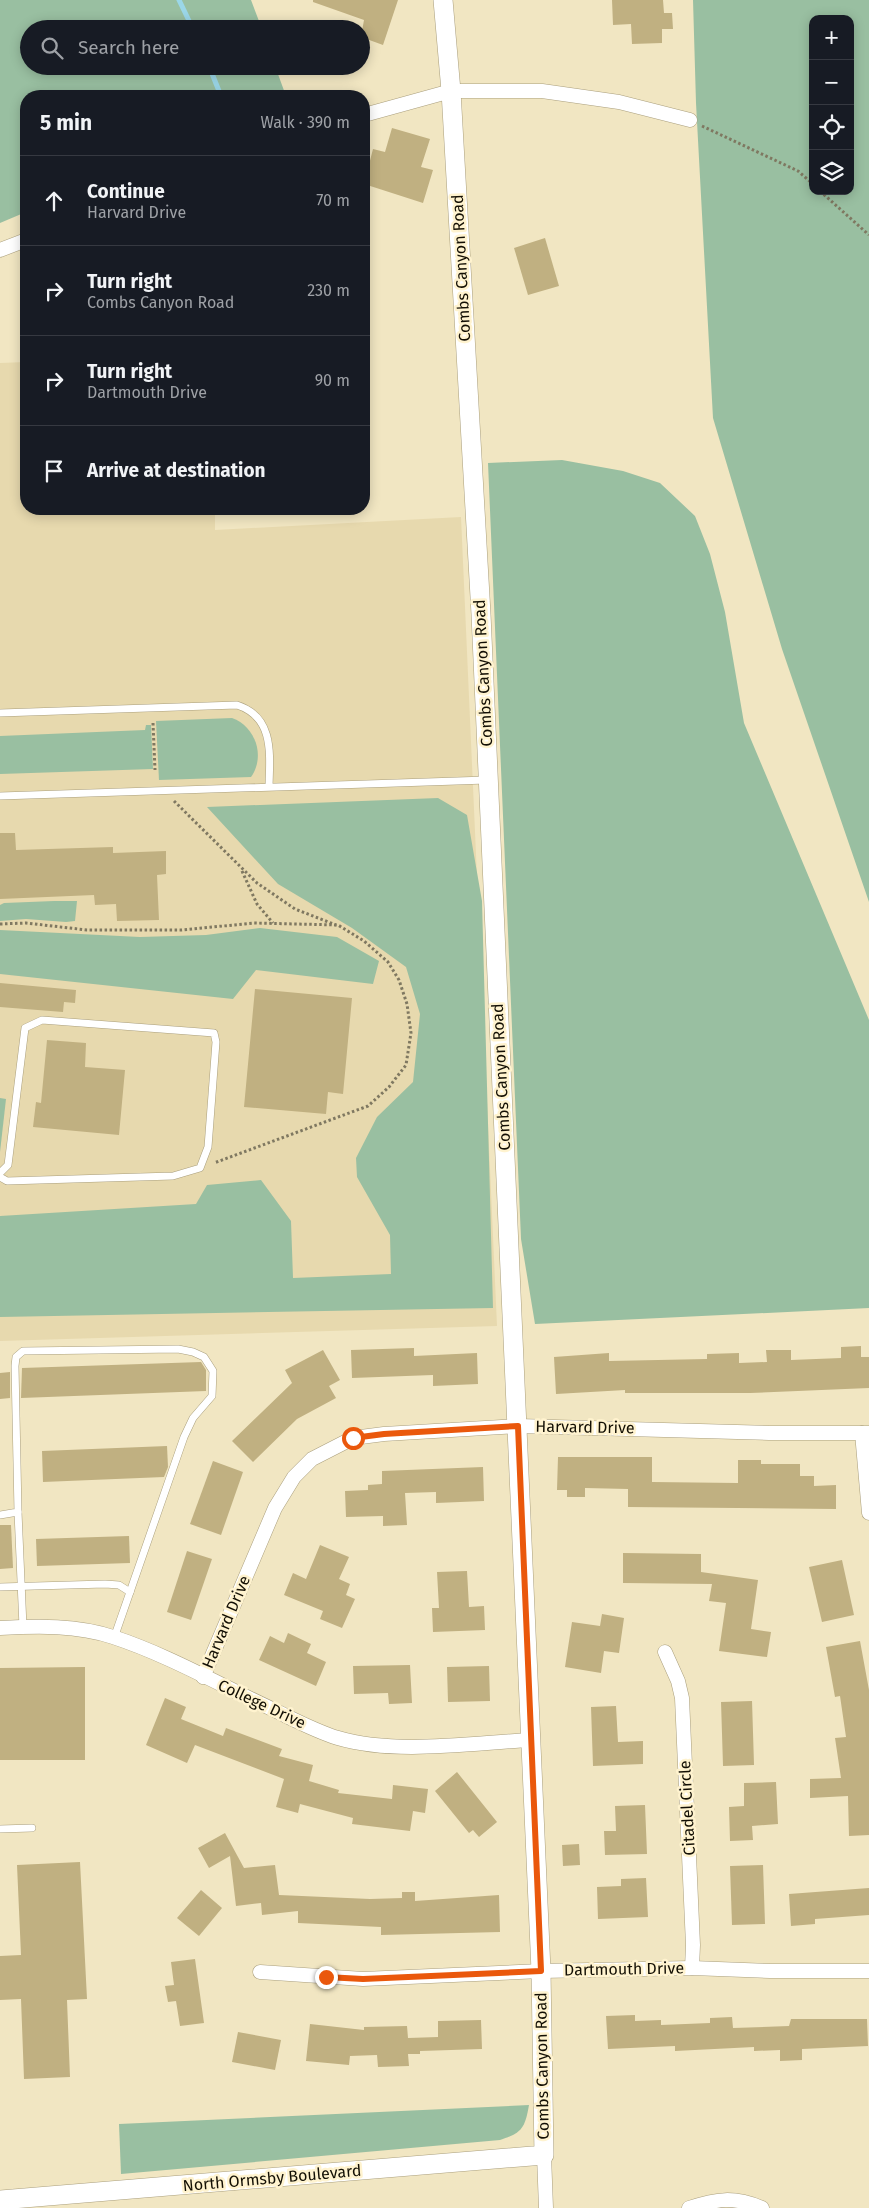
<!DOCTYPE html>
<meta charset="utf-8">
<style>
:root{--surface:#171b24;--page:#242831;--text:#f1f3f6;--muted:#9ea1a6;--line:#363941}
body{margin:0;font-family:"Fira Sans",sans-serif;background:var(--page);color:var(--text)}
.controls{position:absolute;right:15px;top:15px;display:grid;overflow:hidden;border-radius:10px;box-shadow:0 2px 12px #0003}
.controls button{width:45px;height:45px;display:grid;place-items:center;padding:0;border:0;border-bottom:1px solid var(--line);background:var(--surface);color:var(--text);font:25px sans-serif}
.stop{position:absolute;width:15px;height:15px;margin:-11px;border:4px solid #ea580c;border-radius:50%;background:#fff}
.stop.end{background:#ea580c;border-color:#fff;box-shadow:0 1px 5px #0008}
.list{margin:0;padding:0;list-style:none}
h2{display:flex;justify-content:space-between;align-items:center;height:65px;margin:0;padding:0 20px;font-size:21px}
h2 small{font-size:16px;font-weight:400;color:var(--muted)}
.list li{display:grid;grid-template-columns:32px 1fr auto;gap:15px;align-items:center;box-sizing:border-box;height:90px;padding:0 20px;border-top:1px solid var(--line)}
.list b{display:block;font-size:19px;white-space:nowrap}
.list p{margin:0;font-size:16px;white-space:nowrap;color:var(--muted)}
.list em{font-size:16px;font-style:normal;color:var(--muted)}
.icon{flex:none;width:28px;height:28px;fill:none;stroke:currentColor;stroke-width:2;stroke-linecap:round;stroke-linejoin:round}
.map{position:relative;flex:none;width:869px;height:2208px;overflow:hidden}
.search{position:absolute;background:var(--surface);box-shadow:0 2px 12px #0003;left:20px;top:20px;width:350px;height:55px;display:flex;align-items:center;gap:12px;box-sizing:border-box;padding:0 18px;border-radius:28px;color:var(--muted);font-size:19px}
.panel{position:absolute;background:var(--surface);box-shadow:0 2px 12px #0003;left:20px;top:90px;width:350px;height:425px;border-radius:20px}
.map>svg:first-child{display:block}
.built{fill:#e7d9ae}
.green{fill:#99bfa1;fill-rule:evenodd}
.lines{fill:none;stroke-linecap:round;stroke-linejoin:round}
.stream{stroke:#9bd7e8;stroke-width:5}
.building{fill:#c0b081}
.lane-casing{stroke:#aa9f7d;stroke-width:8}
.street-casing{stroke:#aa9f7d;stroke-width:15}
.secondary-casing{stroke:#aa9f7d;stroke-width:20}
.path{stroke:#7f7861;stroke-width:3;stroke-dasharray:2.5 2.5;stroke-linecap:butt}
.lane{stroke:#fff;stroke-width:7}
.street{stroke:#fff;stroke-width:14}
.secondary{stroke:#fff;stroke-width:19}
.route{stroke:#ea580c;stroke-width:6}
.labels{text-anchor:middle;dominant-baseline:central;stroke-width:5;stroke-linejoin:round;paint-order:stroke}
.street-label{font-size:16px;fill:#130f04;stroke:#fff3cf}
</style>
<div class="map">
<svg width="869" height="2208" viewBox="0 0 869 2208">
<rect width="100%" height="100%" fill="#f1e6c2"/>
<!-- built -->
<path class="built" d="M26 362V509H215V530L461 517 497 1326 0 1341V363Z"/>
<!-- green -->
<g class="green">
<path d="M0 0H251L262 29H29V66H275L286 96H26V212L0 223Z"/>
<path d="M693 0H869V902L782 649 713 418 696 103ZM813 19H850V191H813Z"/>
<path d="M562 460 623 471 660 483 695 516 710 554 725 612 744 723 869 1020V1308L535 1324 521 1239 488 463Z"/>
<path d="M232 718C255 726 266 756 251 777L159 780 156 721Z"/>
<path d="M146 725H151L153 769 0 774V736L145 730Z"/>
<path d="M438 798 467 815 482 901 493 1308 0 1317V1216L196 1204 207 1185 261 1180 291 1221 293 1278 391 1274 390 1235 357 1177 356 1158 377 1117 413 1082 420 1014 406 967 352 928 278 884 207 807Z"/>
<path d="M54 901H77L75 921 66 922 26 919 0 921V905L4 903Z"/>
<path d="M260 928 337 937 379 961 373 984 256 970 233 999 0 974V930L140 937 206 935Z"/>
<path d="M0 1098 6 1099 0 1152Z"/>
<path d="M529 2105C525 2128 522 2133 500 2140L121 2174 119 2124Z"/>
</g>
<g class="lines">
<!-- stream -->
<g class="stream">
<path d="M179 0 193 29"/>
<path d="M209 66 221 96"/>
</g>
</g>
<!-- building -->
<g class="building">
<path d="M313 0H398L383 45 361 37 364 20 313 2Z"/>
<path d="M612 0H663L664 13H672L673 29H662V43L632 44 631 24 613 25Z"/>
<path d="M392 128 430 139 421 167 433 170 423 203 364 184 373 149 385 152Z"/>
<path d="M545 238 559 286 528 295 514 248Z"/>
<path d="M0 833H15L16 850 113 847V853L166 851V874L157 875 159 920 117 921 116 904 95 905 94 895 0 899Z"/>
<path d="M0 983 76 990 75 1003 64 1002 63 1012 0 1007Z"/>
<path d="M255 989 352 998 343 1094 328 1092 326 1114 244 1107Z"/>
<path d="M47 1040 86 1043 85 1067 125 1070 119 1135 33 1127 36 1102 41 1103Z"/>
<path d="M861 1346V1357H869V1388L750 1393H625V1390L556 1394 554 1357 609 1353V1361L707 1359V1354L739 1353V1363L767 1362 766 1350H791V1360L841 1358V1347Z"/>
<path d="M414 1348V1356L477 1353 478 1384 433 1386V1375L352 1378 351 1350Z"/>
<path d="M323 1350 340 1380 329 1386 336 1398 297 1419 253 1462 232 1441 292 1383 285 1370Z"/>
<path d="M201 1362 206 1370V1391L21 1398 22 1368Z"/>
<path d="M10 1372V1398L0 1399V1373Z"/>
<path d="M167 1446 168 1467 164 1477 43 1482 42 1451Z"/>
<path d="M558 1457H652V1482L738 1483V1460H761V1464H800V1476H814V1486L836 1485V1509L628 1507V1489L585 1488V1497H567V1490H557Z"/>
<path d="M213 1461 243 1472 221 1535 190 1524Z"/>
<path d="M483 1467 484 1501 436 1503V1492L405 1493 407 1525 383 1526V1516L346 1517 345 1491 368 1490V1485L382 1484V1471Z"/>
<path d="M0 1525H11L13 1568 0 1569Z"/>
<path d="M129 1536 130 1563 37 1566 36 1539Z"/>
<path d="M320 1545 349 1557 339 1579 350 1584 346 1595 355 1599 342 1628 320 1619 323 1611 284 1595 293 1573 306 1579Z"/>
<path d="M187 1551 212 1559 191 1620 167 1612Z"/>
<path d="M623 1553 701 1554V1572L758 1580 751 1629 771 1632 767 1657 719 1651 726 1603 709 1601 712 1584 623 1583Z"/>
<path d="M842 1560 854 1615 822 1622 809 1567Z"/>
<path d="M467 1571 469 1607 484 1606 485 1630 433 1632 432 1608H439L437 1572Z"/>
<path d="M602 1614 624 1618 619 1653 604 1651 601 1673 565 1667 572 1622 600 1626Z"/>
<path d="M288 1633 311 1644 307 1653 326 1662 316 1686 259 1660 270 1636 284 1643Z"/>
<path d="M860 1641 869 1690V1835L849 1836 848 1796 810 1798V1779L841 1778 835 1738 846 1737 840 1696 835 1697 826 1647Z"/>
<path d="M410 1665 412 1703 389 1704 388 1693 354 1694 353 1666Z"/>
<path d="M489 1666 490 1701 448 1702 447 1667Z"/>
<path d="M85 1667V1760H0V1668Z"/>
<path d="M165 1698 186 1707 181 1719 223 1736 226 1728 282 1749 279 1756 313 1765 309 1781 339 1790 338 1793 392 1799 393 1785 428 1789 425 1813 413 1811 410 1831 352 1824 353 1818 300 1804 298 1813 276 1807 284 1779 195 1745 187 1763 146 1745Z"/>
<path d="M752 1701 754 1765 723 1766 721 1702Z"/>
<path d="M616 1706 618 1742 643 1741V1764L593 1766 591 1707Z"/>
<path d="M457 1772 497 1822 479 1837 473 1830 469 1833 435 1791Z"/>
<path d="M776 1782 778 1824 752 1826 753 1840 730 1841 729 1807 744 1806V1783Z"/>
<path d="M645 1805 647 1854 605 1855 604 1831H616L615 1806Z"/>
<path d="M225 1833 244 1868 275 1865 279 1895 370 1899 402 1898V1892H415V1901L499 1895 500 1932 381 1935V1927L298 1923V1911L262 1915 261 1903 236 1906 230 1856 209 1868 198 1848Z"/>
<path d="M579 1844 580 1865 563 1866 562 1845Z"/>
<path d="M80 1862 87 1999 67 2000 70 2077 24 2079 21 1999 0 2000V1956L21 1955 17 1865Z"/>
<path d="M763 1865 765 1924 732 1925 730 1866Z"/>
<path d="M646 1878 648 1917 598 1919 597 1887 621 1886V1879Z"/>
<path d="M869 1888V1915L815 1919V1924L791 1926 789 1894Z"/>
<path d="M201 1890 222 1908 199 1936 177 1918Z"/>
<path d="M195 1959 204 2023 180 2026 176 2001 168 2002 165 1986 174 1985 171 1962Z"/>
<path d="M635 2015V2021L661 2020V2025L710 2023V2018L732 2017 733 2028 789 2026 791 2019H867L868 2046 802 2049V2060L780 2061V2050L754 2051V2047L675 2051V2046L608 2049 606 2016Z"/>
<path d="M481 2020 482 2049 420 2051V2054H408L409 2066 378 2067 377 2055 350 2056 349 2065 306 2061 310 2024 364 2030V2027L407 2026 408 2038 438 2037V2021Z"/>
<path d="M238 2032 281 2040 275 2070 232 2062Z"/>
</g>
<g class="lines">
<defs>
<g id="lane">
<path d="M0 713 237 705C274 717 270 753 269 786"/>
<path d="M0 796 487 780"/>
<path d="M0 1173 8 1165 25 1028 42 1020 214 1033 216 1042 208 1147 200 1168 173 1176 7 1181 0 1177"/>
<path d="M18 1512 23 1627"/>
<path d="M0 1515 18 1512 15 1366 16 1357 23 1351 178 1349 193 1352 204 1357 213 1371 212 1396 193 1418 184 1437 114 1638"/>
<path d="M0 1587 105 1584 119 1585 130 1592"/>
<path d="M0 1829 32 1828"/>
</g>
<g id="street">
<path d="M364 115 451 91H542L619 102 690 120"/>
<path d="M0 250 26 240"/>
<path d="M862 1433 869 1513"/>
<path d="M0 1628C38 1626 77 1625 113 1637 168 1655 220 1685 272 1709 293 1719 315 1731 338 1738 395 1755 472 1743 531 1740"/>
<path d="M665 1652 678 1681 682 1698 693 1945 692 1968"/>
<path d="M203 1677 275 1508 294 1477 312 1459 353 1438 384 1434 518 1426 769 1433H869"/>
<path d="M260 1972 363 1979 541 1971 692 1968 770 1971H869"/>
<path d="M544 2155 546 2208"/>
<path d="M689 2208C716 2199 734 2196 762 2208"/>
</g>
<path id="secondary" d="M0 2200 544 2155 541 1971 481 614 451 91 443 0"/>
</defs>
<!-- lane casing -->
<use href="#lane" class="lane-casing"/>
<!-- street casing -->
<use href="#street" class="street-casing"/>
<!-- secondary casing -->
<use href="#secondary" class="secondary-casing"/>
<!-- path -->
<g class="path">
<path d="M702 126 798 171 813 184"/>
<path d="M820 191 869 235"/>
<path d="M153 723 155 770"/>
<path d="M174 801 257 883 295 909 336 925"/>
<path d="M242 871 257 904 273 923"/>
<path d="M0 924 26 923 87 930H182L254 923 338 925 364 941 388 962 399 980 407 1004 411 1033 406 1065 389 1087 368 1106 214 1163"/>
</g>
<!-- lane -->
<use href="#lane" class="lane"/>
<!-- street -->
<use href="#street" class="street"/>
<!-- secondary -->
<use href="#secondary" class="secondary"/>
</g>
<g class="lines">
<!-- route -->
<path class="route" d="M326 1977 363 1979 541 1971 518 1426 384 1434 353 1438"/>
</g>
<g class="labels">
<!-- street labels -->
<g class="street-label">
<text transform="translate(461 268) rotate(-93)">Combs Canyon Road</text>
<text transform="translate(483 673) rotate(-93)">Combs Canyon Road</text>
<text transform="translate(501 1077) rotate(-93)">Combs Canyon Road</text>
<text transform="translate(585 1427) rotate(1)">Harvard Drive</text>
<text transform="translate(226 1622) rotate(-67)">Harvard Drive</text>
<text transform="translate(262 1704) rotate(25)">College Drive</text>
<text transform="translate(687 1808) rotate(-93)">Citadel Circle</text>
<text transform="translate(624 1969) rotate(-1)">Dartmouth Drive</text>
<text transform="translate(542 2066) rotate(-91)">Combs Canyon Road</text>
<text transform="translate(272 2178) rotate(-5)">North Ormsby Boulevard</text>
</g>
</g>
</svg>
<div class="controls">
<button>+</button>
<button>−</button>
<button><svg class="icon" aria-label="locate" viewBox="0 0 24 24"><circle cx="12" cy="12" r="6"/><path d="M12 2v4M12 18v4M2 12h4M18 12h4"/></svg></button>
<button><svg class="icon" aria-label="layers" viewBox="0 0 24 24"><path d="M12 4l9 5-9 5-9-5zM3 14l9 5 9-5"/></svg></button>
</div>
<div class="stop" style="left:353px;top:1438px"></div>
<div class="stop end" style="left:326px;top:1977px"></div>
<div class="search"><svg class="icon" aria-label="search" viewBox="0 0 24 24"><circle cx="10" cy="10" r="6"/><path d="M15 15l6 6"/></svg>Search here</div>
<section class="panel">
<h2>5 min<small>Walk · 390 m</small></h2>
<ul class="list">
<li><svg class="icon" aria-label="ahead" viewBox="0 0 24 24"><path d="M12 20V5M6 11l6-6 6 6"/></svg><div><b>Continue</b><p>Harvard Drive</p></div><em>70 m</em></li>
<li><svg class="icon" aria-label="right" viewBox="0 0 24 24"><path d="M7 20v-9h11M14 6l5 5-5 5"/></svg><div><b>Turn right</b><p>Combs Canyon Road</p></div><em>230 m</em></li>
<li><svg class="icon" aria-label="right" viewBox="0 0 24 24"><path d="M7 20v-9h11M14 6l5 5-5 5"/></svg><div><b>Turn right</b><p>Dartmouth Drive</p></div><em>90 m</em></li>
<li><svg class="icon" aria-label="arrive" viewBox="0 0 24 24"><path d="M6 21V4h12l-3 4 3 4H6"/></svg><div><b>Arrive at destination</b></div></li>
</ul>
</section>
</div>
